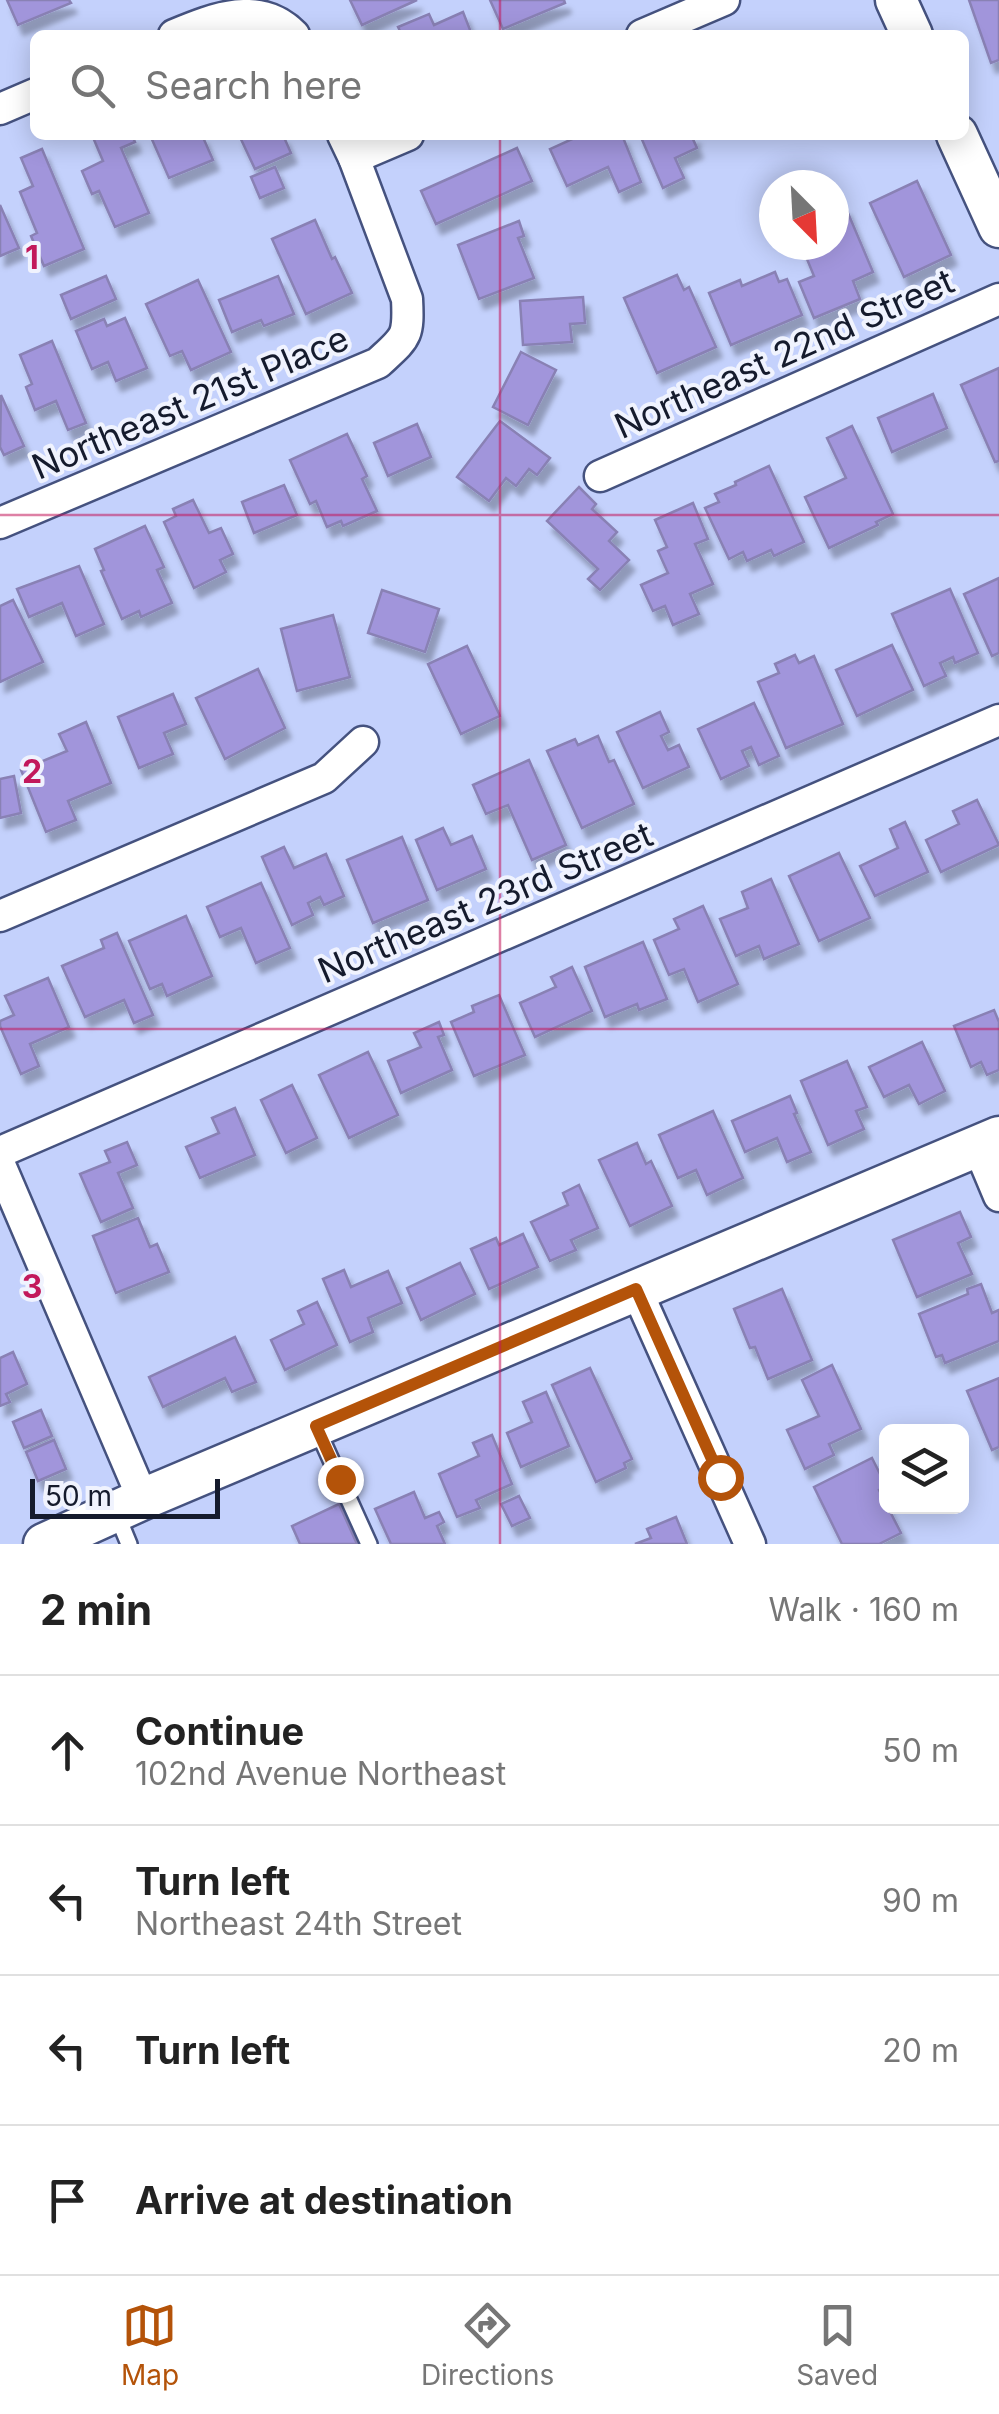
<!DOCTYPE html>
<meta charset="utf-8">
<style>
:root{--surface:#fff;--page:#f6f6f6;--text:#222;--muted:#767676;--line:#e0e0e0;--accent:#b45309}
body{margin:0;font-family:Inter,sans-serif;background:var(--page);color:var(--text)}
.controls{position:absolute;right:30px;bottom:30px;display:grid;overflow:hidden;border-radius:15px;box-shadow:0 5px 25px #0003}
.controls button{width:90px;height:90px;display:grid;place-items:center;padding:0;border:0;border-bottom:2px solid var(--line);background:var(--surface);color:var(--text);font:50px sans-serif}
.compass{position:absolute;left:759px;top:170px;width:90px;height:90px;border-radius:50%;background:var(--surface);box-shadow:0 5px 25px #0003;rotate:156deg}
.scale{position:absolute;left:30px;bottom:25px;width:190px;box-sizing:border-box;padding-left:10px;border:5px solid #151b2d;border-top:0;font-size:28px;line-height:35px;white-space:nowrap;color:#151b2d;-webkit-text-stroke:8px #f0f3fe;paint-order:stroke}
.stop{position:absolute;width:30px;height:30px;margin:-22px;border:8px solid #b45309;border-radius:50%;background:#fff}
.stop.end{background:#b45309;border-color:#fff;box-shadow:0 2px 10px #0008}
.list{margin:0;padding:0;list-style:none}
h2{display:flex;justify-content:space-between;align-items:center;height:130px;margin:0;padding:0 40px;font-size:42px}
h2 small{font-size:32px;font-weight:400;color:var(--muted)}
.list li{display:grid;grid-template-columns:65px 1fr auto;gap:30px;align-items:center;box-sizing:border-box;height:150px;padding:0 40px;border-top:2px solid var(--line)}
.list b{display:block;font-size:38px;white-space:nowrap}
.list p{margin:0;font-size:32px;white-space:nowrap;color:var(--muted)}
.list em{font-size:32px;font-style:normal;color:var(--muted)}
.icon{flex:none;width:55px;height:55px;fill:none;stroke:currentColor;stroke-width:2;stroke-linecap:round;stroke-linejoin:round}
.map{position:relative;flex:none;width:999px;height:1544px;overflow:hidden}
.search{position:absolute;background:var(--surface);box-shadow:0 5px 25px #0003;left:30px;right:30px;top:30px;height:110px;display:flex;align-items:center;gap:25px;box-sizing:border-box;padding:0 35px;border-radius:15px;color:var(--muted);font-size:38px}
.sheet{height:730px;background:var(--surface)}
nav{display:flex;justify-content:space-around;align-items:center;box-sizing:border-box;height:140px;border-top:2px solid var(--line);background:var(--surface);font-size:28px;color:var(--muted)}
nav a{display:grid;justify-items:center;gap:5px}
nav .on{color:var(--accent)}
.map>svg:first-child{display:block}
.building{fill:#a195db;stroke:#8981b4;stroke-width:2.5;filter:url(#shadow)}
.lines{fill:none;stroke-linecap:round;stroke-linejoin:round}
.lane-casing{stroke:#45527f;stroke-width:20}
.street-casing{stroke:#45527f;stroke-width:35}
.secondary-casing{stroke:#45527f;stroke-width:45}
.lane{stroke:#fff;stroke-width:15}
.street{stroke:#fff;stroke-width:30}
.secondary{stroke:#fff;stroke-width:40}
.route{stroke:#b45309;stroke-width:12}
.grid{fill:none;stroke:#c2185b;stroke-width:2.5;stroke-opacity:0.55}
.labels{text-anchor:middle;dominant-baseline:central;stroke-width:8;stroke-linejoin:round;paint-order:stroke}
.street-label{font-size:35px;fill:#151b2d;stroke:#f0f3fe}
.grid-label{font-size:32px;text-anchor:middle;font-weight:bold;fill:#c2185b;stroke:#f0f3fe;stroke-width:8;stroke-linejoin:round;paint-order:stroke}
</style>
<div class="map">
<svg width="999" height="1544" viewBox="0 0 999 1544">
<defs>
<filter id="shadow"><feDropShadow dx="5.5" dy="10" stdDeviation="2.5" flood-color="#0004"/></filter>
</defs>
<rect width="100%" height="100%" fill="#c4d1fc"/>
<!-- building -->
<g class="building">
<path d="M7 0H69L71 3 18 25Z"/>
<path d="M350 0H417L362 25Z"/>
<path d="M490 0H564L565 3 503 29Z"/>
<path d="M969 0H999V60L991 63Z"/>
<path d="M463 12 472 35H402L398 27 429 14 434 25Z"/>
<path d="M92 135H132L135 142 121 148 149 213 115 227 99 191 92 194 82 171 103 161Z"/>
<path d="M150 135H202L213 160 169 178Z"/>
<path d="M239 135H283L291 153 255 169Z"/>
<path d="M581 135H622L641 182 619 192 608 167 567 186 550 149Z"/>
<path d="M640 135H696L692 137 697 148 675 158 684 178 663 188Z"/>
<path d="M517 148 532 181 436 224 421 191Z"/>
<path d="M42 149 84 249 44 266 31 236 37 233 20 192 33 186 21 158Z"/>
<path d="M275 167 284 188 260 198 251 177Z"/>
<path d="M917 181 951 255 904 277 870 203Z"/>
<path d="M0 205 19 248 0 256Z"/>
<path d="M845 206 873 272 853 281 860 299 814 318 799 282 814 276 802 247 834 245V233L836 232 834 211Z"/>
<path d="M315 220 332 259 335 257 352 293 306 314 272 239Z"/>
<path d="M519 221 524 236 518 238 534 278 479 299 458 245Z"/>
<path d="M775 272 779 282 787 279 802 315 731 345 709 293 740 280 742 286Z"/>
<path d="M677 275 684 290 689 287 716 347 657 373 624 298Z"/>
<path d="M106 276 116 299 71 319 61 295Z"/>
<path d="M278 276 294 314 264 326 261 320 232 332 219 300Z"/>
<path d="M198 280 231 352 191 370 182 351 170 356 146 304Z"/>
<path d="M583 297 585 323 570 324 572 342 523 345 520 301Z"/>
<path d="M125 318 147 368 116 381 108 362 92 369 76 331 104 319 107 326Z"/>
<path d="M52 341 86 423 68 430 56 401 35 410 26 387 32 384 20 355Z"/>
<path d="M521 352 556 370 528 425 493 407Z"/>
<path d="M999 368V461L995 462 961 385Z"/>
<path d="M933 394 947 428 892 452 878 418Z"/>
<path d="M1 395 24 446 4 455 0 447Z"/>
<path d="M500 421 550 458 537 475 529 469 516 486 506 478 489 501 457 477Z"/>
<path d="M417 424 431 457 388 476 374 443Z"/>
<path d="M852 426 893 514 876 522 878 525 829 548 805 497 846 478 827 438Z"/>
<path d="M347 434 367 476 362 479 377 511 343 526 341 521 327 527 316 501 310 504 290 460Z"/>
<path d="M769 466 804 542 774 556 771 550 747 561 743 552 729 559 705 508 719 502 715 494 736 485 735 482Z"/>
<path d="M284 485 297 515 254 533 242 502Z"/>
<path d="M579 487 596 504 592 509 617 532 609 541 629 560 600 590 588 579 598 569 547 521Z"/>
<path d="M193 500 209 533 221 528 233 554 220 560 226 572 194 588 164 522 176 516 173 509Z"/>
<path d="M693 503 708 539 695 544 713 584 690 594 699 614 673 625 665 606 653 611 641 585 668 573 658 551 667 547 655 520Z"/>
<path d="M145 526 164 567 157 570 172 603 141 617 139 611 122 619 101 571 104 570 95 549Z"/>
<path d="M79 566 104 624 76 636 62 603 29 617 17 589Z"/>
<path d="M999 578V653L992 656 964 594Z"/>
<path d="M950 589 978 653 955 663 953 657 940 663 946 676 924 686 892 614Z"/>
<path d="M382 590 439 609 425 652 368 633Z"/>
<path d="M13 600 43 662 0 682V606Z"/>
<path d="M333 615 350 677 297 691 281 629Z"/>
<path d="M892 645 913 690 857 716 836 670Z"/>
<path d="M467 646 500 716 461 734 428 664Z"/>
<path d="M795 655 799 663 814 656 843 724 786 748 758 682 779 673 775 664Z"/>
<path d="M258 669 285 728 225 759 196 698Z"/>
<path d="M173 694 186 724 164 733 173 754 139 768 118 717Z"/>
<path d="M754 703 779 756 759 765 751 747 742 751 749 766 721 779 698 729Z"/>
<path d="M660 712 669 732 661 736 668 750 679 745 689 767 643 788 617 732Z"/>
<path d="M86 722 111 783 68 801 76 820 46 832 21 770 67 751 59 734Z"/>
<path d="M598 736 609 762 614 760 634 804 582 828 547 751 575 739 578 745Z"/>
<path d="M529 760 566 845 532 860 508 805 486 814 473 785Z"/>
<path d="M14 776 21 813 0 818V779Z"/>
<path d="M977 800 999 845 941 872 926 840 959 824 953 811Z"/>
<path d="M905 822 928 872 875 896 860 866 898 848 890 829Z"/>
<path d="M443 828 451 845 472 836 486 869 437 890 416 840Z"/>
<path d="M402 837 428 900 373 923 347 860Z"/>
<path d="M284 847 294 868 326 854 344 896 324 905 320 897 308 903 313 915 292 925 262 857Z"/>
<path d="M839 853 870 918 819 941 789 876Z"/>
<path d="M771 879 799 944 764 959 759 946 736 956 720 919 748 908 742 892Z"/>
<path d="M261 883 290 948 256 963 241 928 220 937 207 907Z"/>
<path d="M703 906 738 984 698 1002 684 969 669 975 654 940 679 929 674 919Z"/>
<path d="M186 916 212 976 167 996 162 984 150 989 129 941Z"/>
<path d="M117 933 153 1015 134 1023 124 1000 85 1017 62 966 104 948 101 940Z"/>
<path d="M643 942 667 999 639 1010 637 1004 605 1017 585 967Z"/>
<path d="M572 967 592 1011 535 1037 520 1003 556 987 551 977Z"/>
<path d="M48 978 69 1027 30 1044 39 1066 21 1074 0 1026V1021L14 1015 5 996Z"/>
<path d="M499 995 525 1055 474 1076 451 1022 474 1012 472 1006Z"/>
<path d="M994 1010 999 1022V1070L987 1075 981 1062 971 1067 954 1026Z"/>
<path d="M439 1022 444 1035 438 1037 452 1070 401 1093 388 1061 421 1047 414 1033Z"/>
<path d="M922 1042 945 1091 919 1104 909 1085 884 1097 869 1067Z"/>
<path d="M368 1052 398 1115 349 1138 319 1075Z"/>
<path d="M847 1061 867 1107 856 1111 864 1129 828 1145 801 1081Z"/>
<path d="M292 1085 317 1138 286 1153 261 1100Z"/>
<path d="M790 1096 797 1113 794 1114 811 1152 787 1162 777 1138 745 1152 732 1121Z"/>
<path d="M235 1108 255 1155 200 1178 186 1147 219 1133 212 1118Z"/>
<path d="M713 1111 743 1178 707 1195 696 1170 678 1178 659 1135Z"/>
<path d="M127 1142 137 1165 118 1173 133 1208 101 1222 80 1174 110 1162 105 1151Z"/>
<path d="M637 1143 646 1164 651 1161 672 1206 630 1226 599 1160Z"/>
<path d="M579 1185 598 1228 571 1240 576 1250 550 1261 531 1222 568 1205 563 1193Z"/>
<path d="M960 1212 971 1237 958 1243 972 1274 917 1297 893 1240Z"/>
<path d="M138 1218 150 1247 157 1244 169 1272 116 1293 93 1236Z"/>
<path d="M523 1234 538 1267 489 1289 471 1249 496 1238 499 1245Z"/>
<path d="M460 1263 475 1294 421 1320 407 1288Z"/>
<path d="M344 1270 351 1287 388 1271 402 1303 368 1318 373 1332 350 1342 323 1279Z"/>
<path d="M981 1284 992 1313 999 1310V1341L945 1363 942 1355 936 1357 919 1314 968 1294 967 1289Z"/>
<path d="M782 1289 812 1360 768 1379 755 1347 750 1348 734 1309Z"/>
<path d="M317 1302 337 1345 285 1370 271 1340 304 1324 298 1311Z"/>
<path d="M235 1337 256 1382 232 1392 225 1378 163 1407 149 1377Z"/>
<path d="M13 1352 27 1384 6 1394 10 1402 0 1406V1358Z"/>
<path d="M832 1365 861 1429 829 1444 834 1455 805 1469 787 1430 819 1416 802 1380Z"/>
<path d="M590 1368 632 1459 624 1463 626 1468 596 1482 552 1385Z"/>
<path d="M999 1378V1447L992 1450 967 1391Z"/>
<path d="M546 1392 569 1446 521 1467 507 1433 532 1422 523 1402Z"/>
<path d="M41 1410 52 1436 24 1448 13 1422Z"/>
<path d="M492 1435 512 1484 476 1500 480 1508 457 1517 439 1474 479 1456 473 1443Z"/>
<path d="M54 1440 66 1469 38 1481 26 1452Z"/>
<path d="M872 1458 886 1486 879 1490 901 1533 879 1544H842L814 1487Z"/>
<path d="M414 1492 425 1518 439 1512 444 1522 437 1526 445 1544H391L375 1509Z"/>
<path d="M519 1496 530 1518 512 1526 501 1504Z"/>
<path d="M339 1504 357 1544H300L292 1526Z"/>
<path d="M676 1517 687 1544H635L651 1538 647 1529Z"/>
</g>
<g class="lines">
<defs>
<g id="lane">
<path d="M317 1429 369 1544"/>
<path d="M117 1515 129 1544"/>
</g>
<g id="street">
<path d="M174 35C215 18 260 0 294 35"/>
<path d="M642 35 724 0"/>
<path d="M0 109 35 94"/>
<path d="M354 158 408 135"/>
<path d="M600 476 999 299"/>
<path d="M0 523 378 363C406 337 409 338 407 299L354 158 343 135"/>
<path d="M0 916 324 778 363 742"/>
<path d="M978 1146 999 1196"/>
<path d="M0 1152 999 720"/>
<path d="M0 1165 143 1499"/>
<path d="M636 1289 750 1544"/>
</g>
<g id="secondary">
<path d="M896 0 912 35"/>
<path d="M957 135 999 227"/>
<path d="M44 1544 143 1499 999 1137"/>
</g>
</defs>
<!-- lane casing -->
<use href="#lane" class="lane-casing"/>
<!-- street casing -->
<use href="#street" class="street-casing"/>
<!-- secondary casing -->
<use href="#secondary" class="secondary-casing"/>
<!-- lane -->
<use href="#lane" class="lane"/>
<!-- street -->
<use href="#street" class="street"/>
<!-- secondary -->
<use href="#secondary" class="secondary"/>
</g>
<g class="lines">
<!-- route -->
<path class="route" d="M340 1479 316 1426 636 1289 720 1477"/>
</g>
<!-- grid -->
<path class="grid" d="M500 0V35M500 135V1544M0 515H999M0 1029H999"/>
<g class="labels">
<!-- street labels -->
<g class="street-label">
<text transform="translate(784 353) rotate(-24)">Northeast 22nd Street</text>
<text transform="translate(190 402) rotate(-23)">Northeast 21st Place</text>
<text transform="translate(485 902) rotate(-23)">Northeast 23rd Street</text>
</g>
</g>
<g class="grid-label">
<text x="32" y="269">1</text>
<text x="32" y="783">2</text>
<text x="32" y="1298">3</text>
</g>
</svg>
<div class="controls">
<button><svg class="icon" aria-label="layers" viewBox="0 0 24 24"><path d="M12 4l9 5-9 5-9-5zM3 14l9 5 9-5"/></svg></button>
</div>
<svg class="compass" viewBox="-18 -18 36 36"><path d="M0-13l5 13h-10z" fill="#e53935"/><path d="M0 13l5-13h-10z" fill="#767676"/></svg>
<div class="scale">50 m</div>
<div class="stop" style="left:720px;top:1477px"></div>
<div class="stop end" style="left:340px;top:1479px"></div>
<div class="search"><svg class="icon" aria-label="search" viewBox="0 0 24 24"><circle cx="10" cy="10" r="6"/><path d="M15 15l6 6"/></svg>Search here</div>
</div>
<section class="sheet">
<h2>2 min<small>Walk · 160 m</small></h2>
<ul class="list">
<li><svg class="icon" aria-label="ahead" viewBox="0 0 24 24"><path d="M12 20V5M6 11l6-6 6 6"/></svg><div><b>Continue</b><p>102nd Avenue Northeast</p></div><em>50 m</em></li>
<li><svg class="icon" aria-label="left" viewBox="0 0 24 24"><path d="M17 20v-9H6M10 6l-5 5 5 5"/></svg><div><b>Turn left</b><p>Northeast 24th Street</p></div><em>90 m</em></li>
<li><svg class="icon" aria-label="left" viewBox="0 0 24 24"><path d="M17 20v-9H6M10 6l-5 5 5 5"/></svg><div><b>Turn left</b></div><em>20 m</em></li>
<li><svg class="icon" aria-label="arrive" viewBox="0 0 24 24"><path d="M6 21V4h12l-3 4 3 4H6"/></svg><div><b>Arrive at destination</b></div></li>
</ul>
</section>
<nav>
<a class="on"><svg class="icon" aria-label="map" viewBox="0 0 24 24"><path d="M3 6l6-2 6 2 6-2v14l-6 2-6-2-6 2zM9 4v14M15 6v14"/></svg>Map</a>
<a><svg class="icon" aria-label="directions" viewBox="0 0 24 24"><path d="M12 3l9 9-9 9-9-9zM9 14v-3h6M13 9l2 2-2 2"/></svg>Directions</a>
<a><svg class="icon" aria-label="saved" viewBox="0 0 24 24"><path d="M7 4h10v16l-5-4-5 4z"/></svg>Saved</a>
</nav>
